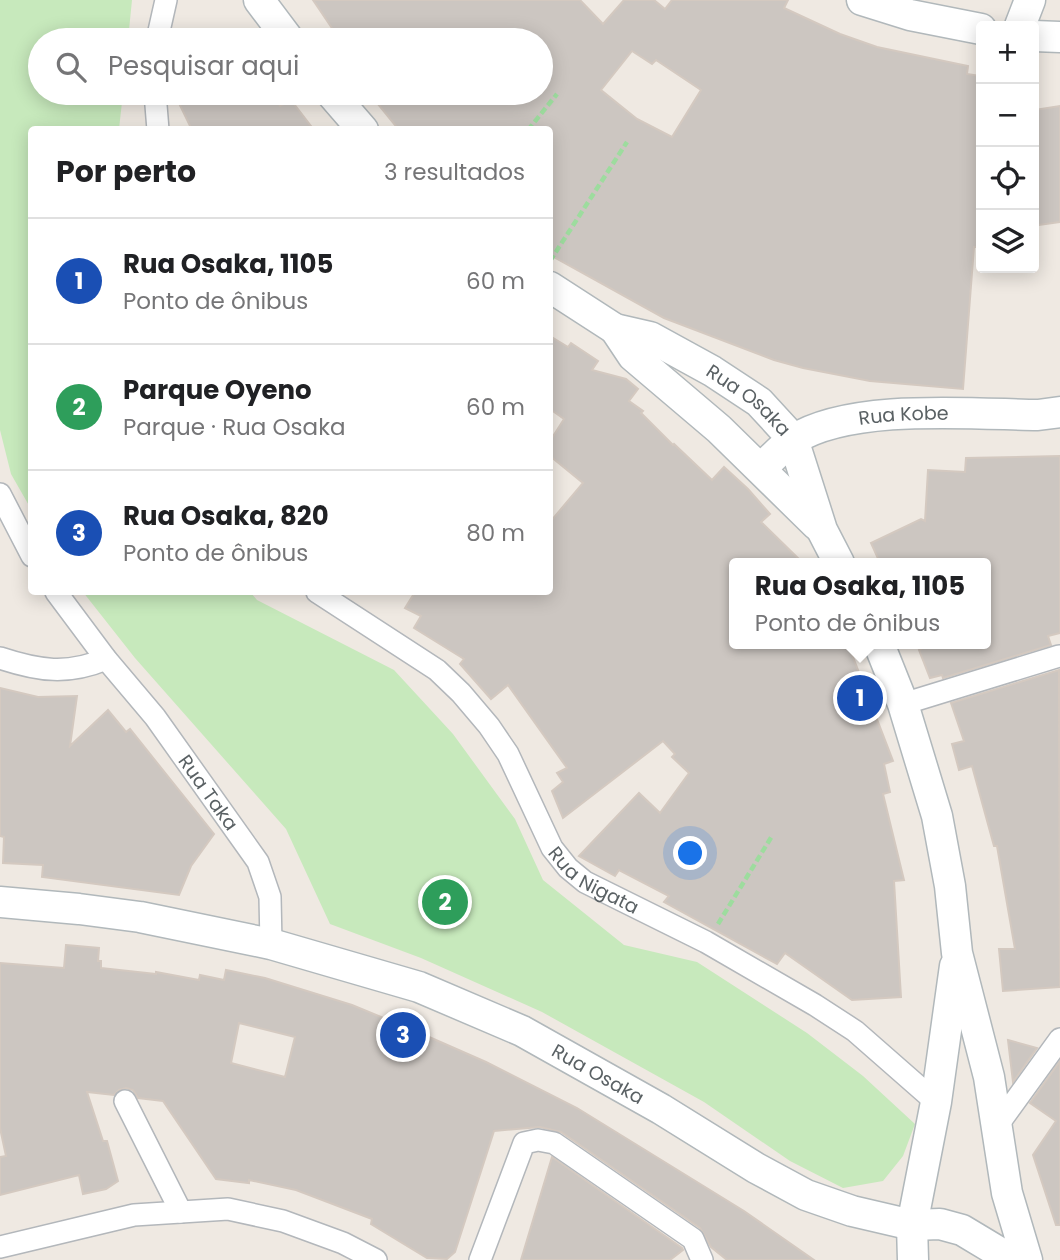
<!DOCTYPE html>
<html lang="pt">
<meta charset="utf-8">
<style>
:root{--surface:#fff;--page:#f6f6f6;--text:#202124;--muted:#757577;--line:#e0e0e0;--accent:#7c3aed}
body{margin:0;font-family:Poppins,sans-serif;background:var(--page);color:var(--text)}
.controls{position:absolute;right:21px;top:21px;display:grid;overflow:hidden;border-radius:7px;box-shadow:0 4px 18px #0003}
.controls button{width:63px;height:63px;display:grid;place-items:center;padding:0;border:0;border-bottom:2px solid var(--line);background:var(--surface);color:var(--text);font:35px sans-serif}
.you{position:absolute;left:691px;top:854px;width:24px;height:24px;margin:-18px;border:5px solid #fff;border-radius:50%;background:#1a73e8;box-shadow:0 0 0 10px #1a73e833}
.badge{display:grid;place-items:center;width:46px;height:46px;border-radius:50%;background:var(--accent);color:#fff;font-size:23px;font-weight:700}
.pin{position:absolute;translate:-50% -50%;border:4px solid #fff;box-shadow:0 2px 7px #0006}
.popup{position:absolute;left:729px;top:558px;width:262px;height:91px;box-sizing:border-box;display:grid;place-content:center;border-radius:7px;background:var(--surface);filter:drop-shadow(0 2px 5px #0005);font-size:23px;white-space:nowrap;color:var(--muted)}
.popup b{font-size:26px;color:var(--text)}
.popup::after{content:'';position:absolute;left:50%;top:100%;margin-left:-14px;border:14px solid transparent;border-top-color:var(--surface)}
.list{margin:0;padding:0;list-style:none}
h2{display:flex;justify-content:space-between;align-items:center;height:91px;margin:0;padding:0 28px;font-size:30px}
h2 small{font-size:23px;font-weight:400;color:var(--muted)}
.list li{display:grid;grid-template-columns:46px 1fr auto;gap:21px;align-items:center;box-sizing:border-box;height:126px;padding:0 28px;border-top:2px solid var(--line)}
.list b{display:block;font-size:26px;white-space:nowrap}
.list p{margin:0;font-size:23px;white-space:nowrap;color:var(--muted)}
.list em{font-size:23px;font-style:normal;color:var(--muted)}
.icon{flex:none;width:38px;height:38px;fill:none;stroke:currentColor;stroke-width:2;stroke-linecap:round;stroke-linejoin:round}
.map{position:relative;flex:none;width:1060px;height:1260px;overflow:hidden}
.search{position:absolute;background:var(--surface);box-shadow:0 4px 18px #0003;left:28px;top:28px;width:525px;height:77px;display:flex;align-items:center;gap:18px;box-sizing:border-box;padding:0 24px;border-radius:38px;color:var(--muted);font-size:26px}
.panel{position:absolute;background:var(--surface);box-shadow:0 4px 18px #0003;left:28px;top:126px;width:525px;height:469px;border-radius:7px}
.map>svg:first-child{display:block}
.green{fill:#c7e9bc}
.building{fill:#ccc6c1;stroke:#d4c9c0;stroke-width:2;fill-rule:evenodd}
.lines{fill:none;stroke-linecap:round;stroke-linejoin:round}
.street-casing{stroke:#b3b7bb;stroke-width:24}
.secondary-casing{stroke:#b1b8bb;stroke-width:33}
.path{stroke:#9ddc9e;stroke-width:4.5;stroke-dasharray:7 3.5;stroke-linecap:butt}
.street{stroke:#fff;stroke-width:21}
.secondary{stroke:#fff;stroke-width:30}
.labels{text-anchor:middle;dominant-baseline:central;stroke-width:6;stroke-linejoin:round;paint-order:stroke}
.street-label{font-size:19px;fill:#5a6164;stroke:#fff}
</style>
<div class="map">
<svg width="1060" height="1260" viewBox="0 0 1060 1260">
<rect width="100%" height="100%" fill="#efe9e2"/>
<!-- green -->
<g class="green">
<path d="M0 0H132L128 40H40V93H123L119 129 32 130 31 509 11 474 0 430Z"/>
<path d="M83 592H250L257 600 394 670 453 734 515 819 543 880 624 945 697 962 807 1033 863 1076 915 1124 903 1156 883 1181 843 1188 790 1161 704 1102 542 1012 421 958 330 924 286 829 135 658Z"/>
</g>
<!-- building -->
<g class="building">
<path d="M313 0H580L603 24 624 0H654L665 9 672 0H788L784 8 840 34 877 47 968 66 967 74 981 76V247H974L963 389 870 381 803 368 774 360 664 318 550 255V130H399L369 93H541V40H340ZM632 51 652 64 656 60 701 90 672 137 637 119 601 90Z"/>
<path d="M174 93H273L280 106 291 100 314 130H192Z"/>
<path d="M1060 106V222L1038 225V211H1034V110Z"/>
<path d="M550 336 568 347 571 343 598 361 592 370 626 379 638 389 629 401 643 411 641 413 673 445 674 444 712 480 724 467 748 489 770 514 761 522 803 563H734V644H848L893 761 884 764 890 792 883 794 904 880 894 881 901 997 852 1000 785 953 777 964 664 902 669 896 619 870 615 876 579 856 639 793 660 813 689 773 672 757 675 754 663 741 563 818 552 791 563 782 557 773 567 768 508 685 491 699 460 664 464 659 414 628 421 616 405 608 415 592H550V522L583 483 550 456V441L564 419 550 409Z"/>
<path d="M1060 456V633L1048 636 1051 645 943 678 942 675 930 678 919 650 930 644H986V563H880L871 543 921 519 925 521 928 470 965 472 966 458Z"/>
<path d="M1059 670 1060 987 1003 991 999 949H1015L997 846H994L972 766 959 770 952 744 964 741 951 703Z"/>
<path d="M0 688 38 697 77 696 70 746 108 710 126 732 130 729 214 834 191 866 179 895 42 877 43 865 3 863 4 837 0 836Z"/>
<path d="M66 945 99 948 98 961H101V968L156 974V972L199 980 200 975 224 980 226 970 265 978 352 1005 420 1033 486 1062 577 1108 744 1211 814 1260H727L711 1247 700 1228 561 1132 540 1127 494 1131 455 1252 447 1259 427 1258 371 1224 372 1219 296 1190 249 1180V1183L216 1179 163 1101 138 1098 133 1090 126 1088 119 1090 114 1095 87 1092 103 1141H107L118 1181 106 1189 83 1194 79 1175 0 1195V1157L6 1156 0 1128V963L64 968ZM239 1023 295 1037 285 1077 231 1063Z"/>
<path d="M1008 1040 1037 1048 1013 1082Z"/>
<path d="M1060 1061V1225H1056L1033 1155 1056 1121 1030 1103Z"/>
<path d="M552 1157 682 1248 683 1250 670 1260H521Z"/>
</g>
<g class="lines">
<defs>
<g id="street">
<path d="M157 40 166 0"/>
<path d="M155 93 158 130"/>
<path d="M0 494 32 556"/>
<path id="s1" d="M56 592 106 659 155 717 258 862 270 897 271 944"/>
<path id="s2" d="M317 592 437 670 461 693 489 726 508 754 552 848 568 868 585 882 706 942 815 1005 855 1031 936 1102"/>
<path d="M0 658C39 671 68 675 106 659"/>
<path d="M903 704 1059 656"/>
<path d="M125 1101 181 1212"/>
<path d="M997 1126 1060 1039"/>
<path d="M0 1247 134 1215 228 1209 283 1221 343 1243 376 1260"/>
<path d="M480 1260 524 1143 538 1140 554 1143 693 1239 702 1260"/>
</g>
<g id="secondary">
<path d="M259 0 289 40"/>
<path d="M862 0 910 15 981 29"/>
<path d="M1020 26 1030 0"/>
<path d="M1034 36 1060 37"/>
<path d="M331 93 363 130"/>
<path id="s3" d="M550 287 615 329 650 337 712 371 759 402 793 439 822 530 839 563"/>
<path d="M615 329 633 356 719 429 817 525"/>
<path id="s4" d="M761 469C771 459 782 447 793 440 850 403 972 414 1038 415L1060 412"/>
<path d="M879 644 903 704 937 816 950 886 957 953 989 1077 1007 1193 1027 1260"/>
<path id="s5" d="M0 902 79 909 140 917 271 944 419 987 522 1031 661 1109 756 1168 806 1195 852 1211 912 1225 940 1224 962 1230 997 1251 1005 1260"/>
<path d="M913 1260 912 1225 936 1102 955 966"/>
</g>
</defs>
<!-- street casing -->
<use href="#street" class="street-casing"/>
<!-- secondary casing -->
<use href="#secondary" class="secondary-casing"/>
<!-- path -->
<g class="path">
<path d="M528 130 557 94"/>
<path d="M550 261 627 142"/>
<path d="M718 924 772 836"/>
</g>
<!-- street -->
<use href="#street" class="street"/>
<!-- secondary -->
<use href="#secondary" class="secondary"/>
</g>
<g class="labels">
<!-- street labels -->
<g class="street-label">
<text stroke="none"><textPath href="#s3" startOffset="231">Rua Osaka</textPath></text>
<text stroke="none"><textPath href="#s4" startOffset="158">Rua Kobe</textPath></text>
<text stroke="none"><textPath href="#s1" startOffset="252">Rua Taka</textPath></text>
<text stroke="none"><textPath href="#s2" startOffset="411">Rua Nigata</textPath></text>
<text stroke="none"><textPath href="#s5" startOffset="628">Rua Osaka</textPath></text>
</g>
</g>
</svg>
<div class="controls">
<button>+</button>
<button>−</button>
<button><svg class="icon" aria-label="locate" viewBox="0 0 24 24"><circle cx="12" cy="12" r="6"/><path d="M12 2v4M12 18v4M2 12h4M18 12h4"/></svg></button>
<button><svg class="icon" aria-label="layers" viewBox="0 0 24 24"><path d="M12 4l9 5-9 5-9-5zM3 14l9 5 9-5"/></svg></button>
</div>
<div class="you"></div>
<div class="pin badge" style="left:860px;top:698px;background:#1a4fb4">1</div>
<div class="popup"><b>Rua Osaka, 1105</b>Ponto de ônibus</div>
<div class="pin badge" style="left:445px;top:902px;background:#2e9e5b">2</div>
<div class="pin badge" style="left:403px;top:1035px;background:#1a4fb4">3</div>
<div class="search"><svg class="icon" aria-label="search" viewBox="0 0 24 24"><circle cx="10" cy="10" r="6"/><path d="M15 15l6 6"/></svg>Pesquisar aqui</div>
<section class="panel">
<h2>Por perto<small>3 resultados</small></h2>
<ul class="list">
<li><span class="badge" style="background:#1a4fb4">1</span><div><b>Rua Osaka, 1105</b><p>Ponto de ônibus</p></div><em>60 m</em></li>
<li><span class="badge" style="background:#2e9e5b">2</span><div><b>Parque Oyeno</b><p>Parque · Rua Osaka</p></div><em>60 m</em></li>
<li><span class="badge" style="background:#1a4fb4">3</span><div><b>Rua Osaka, 820</b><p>Ponto de ônibus</p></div><em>80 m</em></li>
</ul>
</section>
</div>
